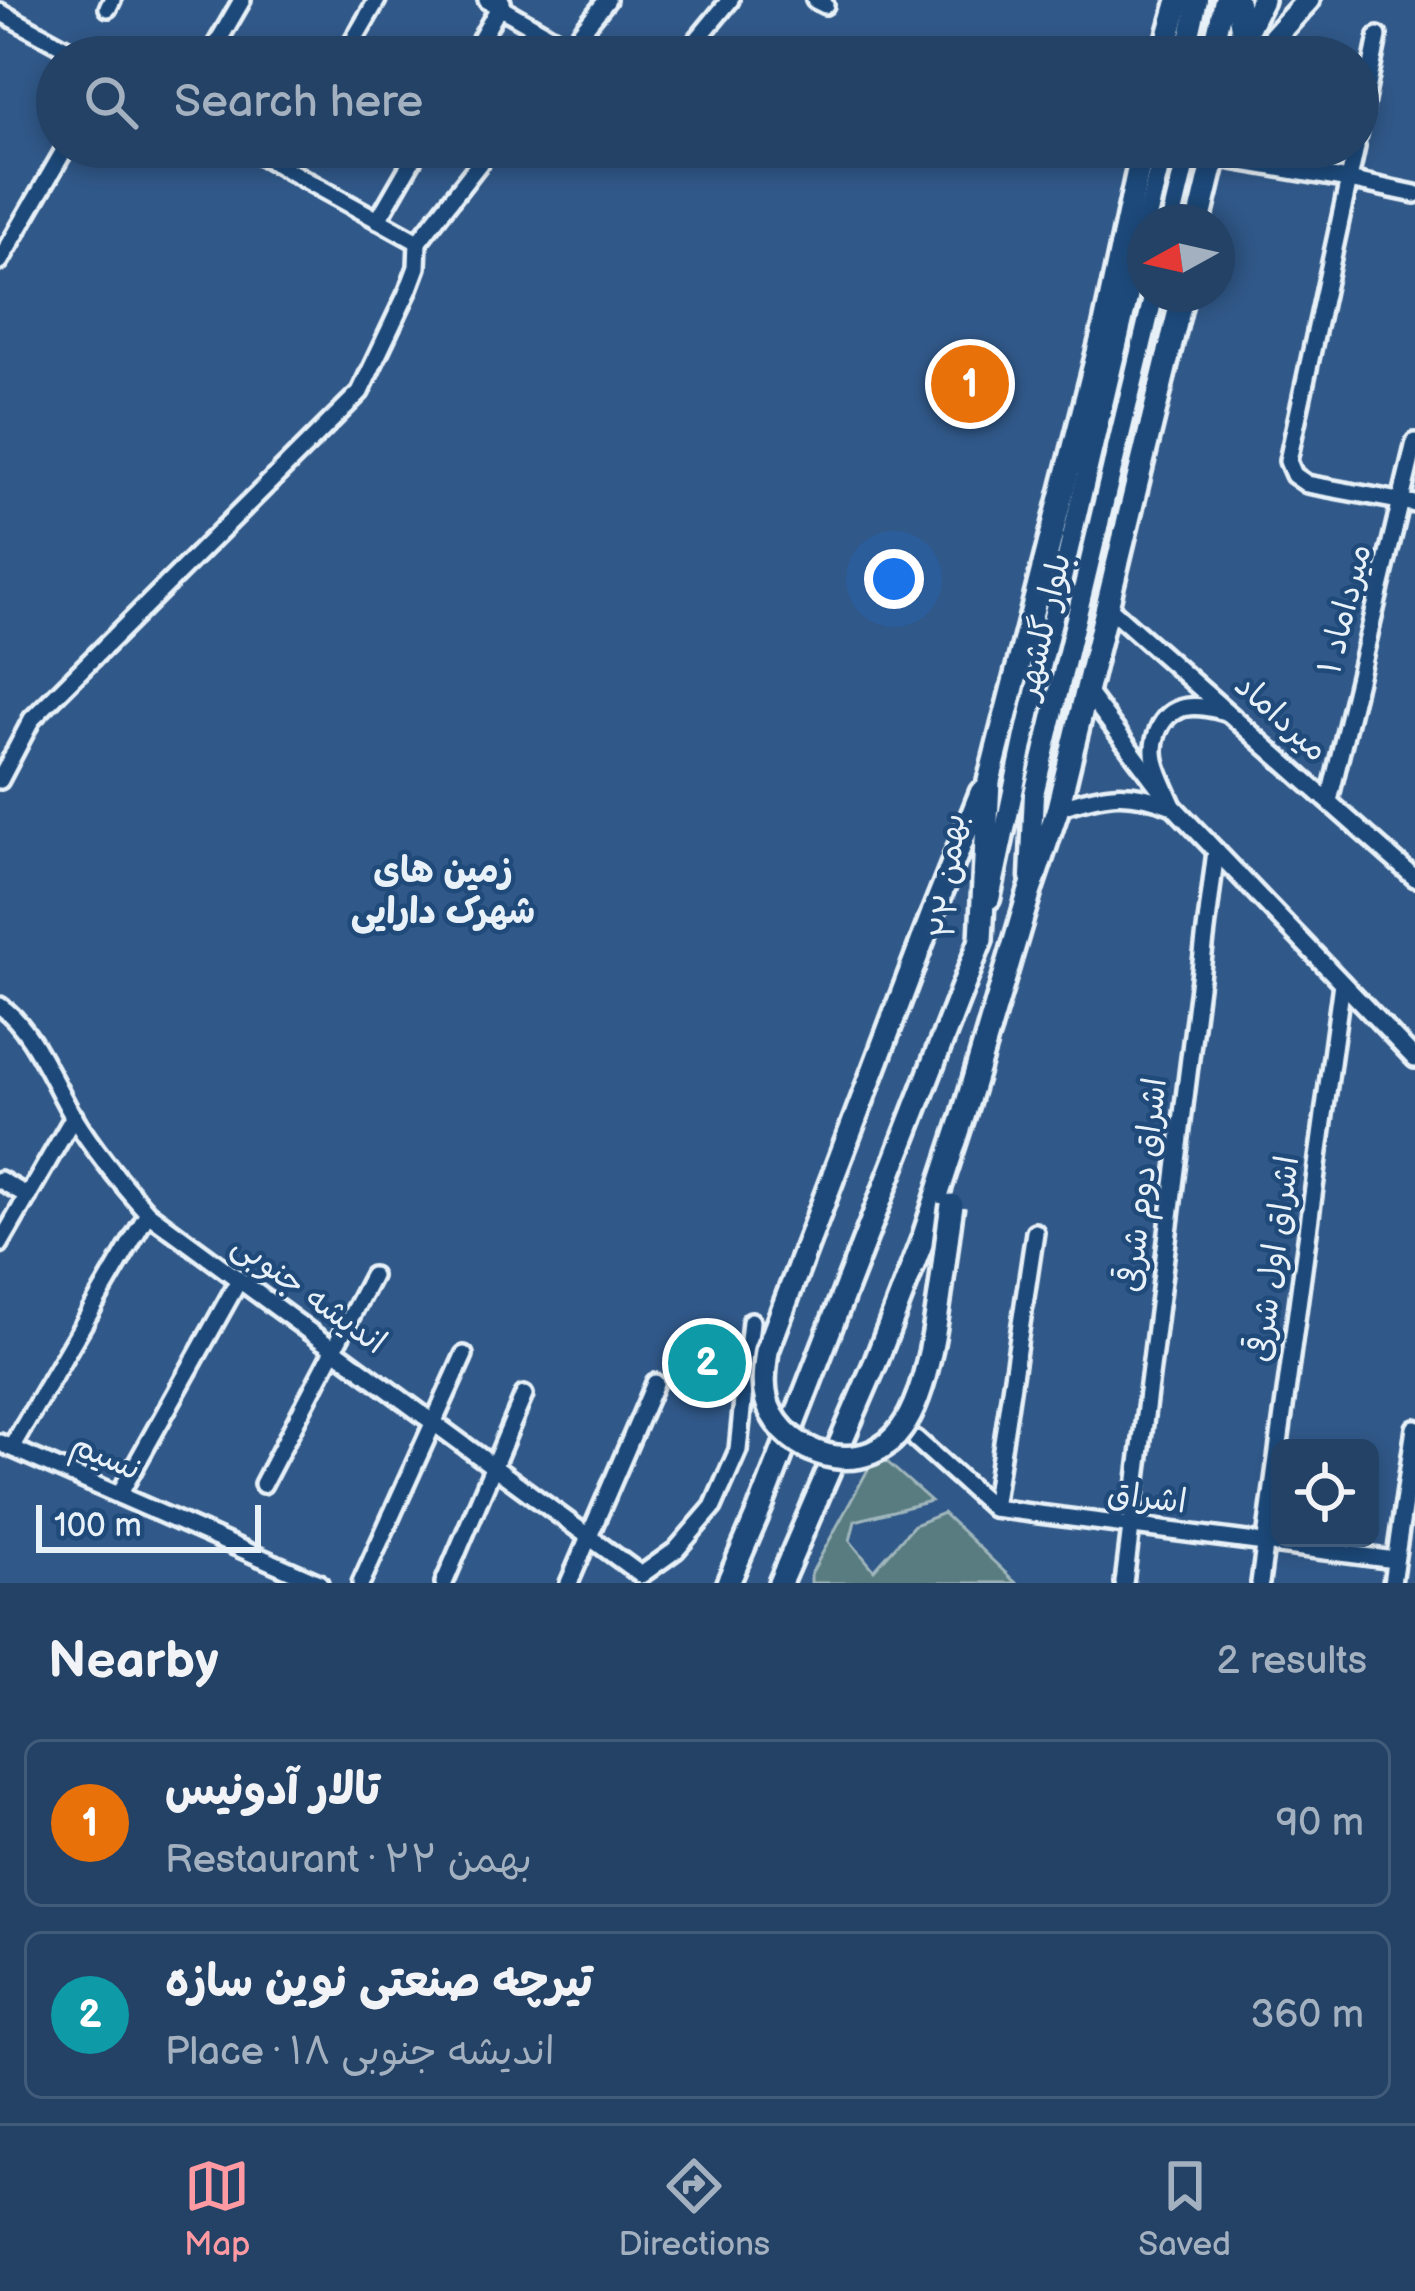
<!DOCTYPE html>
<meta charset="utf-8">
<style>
:root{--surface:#244266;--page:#304d6f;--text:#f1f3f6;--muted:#a3b0bf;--line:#415b7a;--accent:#ff9aa2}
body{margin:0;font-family:"Balsamiq Sans","Playpen Sans Arabic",sans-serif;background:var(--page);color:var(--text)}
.controls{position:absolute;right:36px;bottom:36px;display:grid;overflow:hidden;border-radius:18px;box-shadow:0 6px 18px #0003}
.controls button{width:108px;height:108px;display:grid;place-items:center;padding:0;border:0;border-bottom:3px solid var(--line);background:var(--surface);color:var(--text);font:60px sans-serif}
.compass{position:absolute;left:1127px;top:204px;width:108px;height:108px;border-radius:50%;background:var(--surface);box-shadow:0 6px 18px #0003;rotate:262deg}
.scale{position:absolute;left:36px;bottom:30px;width:225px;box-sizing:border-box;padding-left:12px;border:6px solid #e8f1f8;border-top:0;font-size:33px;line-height:42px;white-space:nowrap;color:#e8f1f8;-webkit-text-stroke:9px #1f4a7a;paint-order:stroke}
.you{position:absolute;left:894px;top:579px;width:42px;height:42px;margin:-30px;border:9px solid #fff;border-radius:50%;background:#1a73e8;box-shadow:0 0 0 18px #1a73e833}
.badge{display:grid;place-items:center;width:78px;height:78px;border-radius:50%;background:var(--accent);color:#fff;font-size:39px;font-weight:700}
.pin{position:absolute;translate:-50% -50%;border:6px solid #fff;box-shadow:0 3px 12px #0006}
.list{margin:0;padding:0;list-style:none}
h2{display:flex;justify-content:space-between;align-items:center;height:156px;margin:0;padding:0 48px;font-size:51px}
h2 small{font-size:39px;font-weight:400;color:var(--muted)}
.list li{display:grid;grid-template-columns:78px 1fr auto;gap:36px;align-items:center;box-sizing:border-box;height:168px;margin:0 24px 24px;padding:0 24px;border:3px solid var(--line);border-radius:18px}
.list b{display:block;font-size:45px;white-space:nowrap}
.list p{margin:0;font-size:39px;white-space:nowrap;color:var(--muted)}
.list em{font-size:39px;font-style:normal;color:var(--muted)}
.icon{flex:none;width:66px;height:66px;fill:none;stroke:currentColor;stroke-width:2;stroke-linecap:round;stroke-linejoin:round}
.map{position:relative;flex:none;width:1415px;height:1583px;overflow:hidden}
.search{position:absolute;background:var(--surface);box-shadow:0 6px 18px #0003;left:36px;right:36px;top:36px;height:132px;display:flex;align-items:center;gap:30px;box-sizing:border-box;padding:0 42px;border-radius:66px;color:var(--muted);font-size:45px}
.sheet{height:540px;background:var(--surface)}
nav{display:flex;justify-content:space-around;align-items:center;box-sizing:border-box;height:168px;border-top:3px solid var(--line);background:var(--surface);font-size:33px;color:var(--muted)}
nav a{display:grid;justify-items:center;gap:6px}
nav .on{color:var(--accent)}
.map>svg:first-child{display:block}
.green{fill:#587b7f;stroke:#a0b6bc;stroke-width:3}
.building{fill:#5c7aab;stroke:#e8f1f8;stroke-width:3}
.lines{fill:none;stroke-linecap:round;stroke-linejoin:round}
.minor-casing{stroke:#e8f1f8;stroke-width:24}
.major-casing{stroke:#e8f1f8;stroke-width:27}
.highway-casing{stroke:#e8f1f8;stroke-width:30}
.minor{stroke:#1f4a7a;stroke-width:15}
.major{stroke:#1f4a7a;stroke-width:18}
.highway{stroke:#1f4a7a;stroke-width:21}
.highway-bridge-casing{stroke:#e8f1f8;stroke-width:30;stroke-linecap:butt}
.highway-bridge{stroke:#1f4a7a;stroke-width:21}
.labels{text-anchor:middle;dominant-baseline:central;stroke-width:9;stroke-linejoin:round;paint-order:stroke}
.street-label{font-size:33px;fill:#e8f1f8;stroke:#1f4a7a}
.neighbourhood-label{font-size:36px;font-weight:bold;fill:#e8f1f8;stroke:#1f4a7a}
</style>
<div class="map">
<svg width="1415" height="1583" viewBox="0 0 1415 1583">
<rect width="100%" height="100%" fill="#305888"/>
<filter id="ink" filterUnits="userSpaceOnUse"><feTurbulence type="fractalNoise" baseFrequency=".00833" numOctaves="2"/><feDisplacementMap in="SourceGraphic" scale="24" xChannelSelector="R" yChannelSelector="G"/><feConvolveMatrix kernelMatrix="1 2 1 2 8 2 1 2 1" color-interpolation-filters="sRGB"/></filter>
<g filter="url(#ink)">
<!-- green -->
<path class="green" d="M877 1453 931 1501 855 1521 850 1541 874 1570 914 1525 943 1513 1016 1583H811V1574Z"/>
<!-- building -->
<path class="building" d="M688 1338 737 1368 727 1392 677 1359Z"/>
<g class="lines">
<defs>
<g id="minor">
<path d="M487 0 586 57"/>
<path d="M815 0 825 5"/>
<path d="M108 8 112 0"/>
<path d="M0 12 82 57"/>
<path d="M209 57 242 0"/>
<path d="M344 57 377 0"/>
<path d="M471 57 502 2"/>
<path d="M561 57 607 0"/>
<path d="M683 57 730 0"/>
<path d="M1358 135 1378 36"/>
<path d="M246 147 418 242"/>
<path d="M1356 147 1288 461 1294 475 1307 484 1415 504"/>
<path d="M1214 157 1349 180 1415 194"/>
<path d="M281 166 292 147"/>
<path d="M378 220 420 147"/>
<path d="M418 242 492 147"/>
<path d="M0 261 66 147"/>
<path d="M1106 605 1415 878"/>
<path d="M1087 692 1160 789"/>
<path d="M0 780 32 719 360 392 408 291 417 267 418 242"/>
<path d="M1329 801 1415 442"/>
<path d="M1173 806C1167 791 1158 775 1155 760 1153 750 1154 740 1158 731 1170 701 1198 704 1225 712"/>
<path d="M1058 808C1104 793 1127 788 1173 806L1415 1059"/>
<path d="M0 1006C32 1027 53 1083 73 1116 95 1152 120 1182 148 1213L641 1575"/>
<path d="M0 1180 28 1196"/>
<path d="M0 1244 74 1116"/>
<path d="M916 1439 993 1508 1395 1560"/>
<path d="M0 1443 319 1583"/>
<path d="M11 1448 148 1213"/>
<path d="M263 1484 372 1276"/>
<path d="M119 1495 239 1280"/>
<path d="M993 1508 1035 1232"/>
<path d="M641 1575 676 1550 713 1507 738 1450 751 1321"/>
<path d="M361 1583 464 1355"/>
<path d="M444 1583 524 1395"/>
<path d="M569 1583 655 1383"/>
<path d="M1124 1583 1216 851"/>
<path d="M1260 1583 1342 983"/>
<path d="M1392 1583 1415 1428"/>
</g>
<g id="major">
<path d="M1185 57 1198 0"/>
<path d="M1211 57 1224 0"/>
<path d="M1146 222 1164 147"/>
<path d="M1171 222 1189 147"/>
<path d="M1030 877 1034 794 1154 294"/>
<path d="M990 899 1025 736 1145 226"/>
</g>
<g id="highway">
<path d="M1237 0 1243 37"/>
<path d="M1163 57 1179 0"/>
<path d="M1239 57 1243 38 1262 0"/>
<path d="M1256 57 1308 0"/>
<path d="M1199 222 1217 147"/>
<path d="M933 913 981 793"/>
<path d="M728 1583 762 1504 981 940 989 781 1104 329 1143 147"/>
<path d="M780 1583 876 1361 923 1239 963 1117 1029 894 1058 808 1183 294"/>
</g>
</defs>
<!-- minor casing -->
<use href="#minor" class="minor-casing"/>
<!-- major casing -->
<use href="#major" class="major-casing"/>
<!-- highway casing -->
<use href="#highway" class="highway-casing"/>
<!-- minor -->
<use href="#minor" class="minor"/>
<!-- major -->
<use href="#major" class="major"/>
<!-- highway -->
<use href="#highway" class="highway"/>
<defs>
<path id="highway-bridge" d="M933 913 767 1351C764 1372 761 1394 772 1414 798 1461 869 1476 902 1428 936 1381 942 1265 952 1205"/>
</defs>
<!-- highway-bridge casing -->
<use href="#highway-bridge" class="highway-bridge-casing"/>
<!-- highway-bridge -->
<use href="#highway-bridge" class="highway-bridge"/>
</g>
</g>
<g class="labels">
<!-- street labels -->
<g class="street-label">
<text transform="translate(1345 609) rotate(-76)">میرداماد ۱</text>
<text transform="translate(1044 626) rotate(-77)">بلوار گلشهر</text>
<text transform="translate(1281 718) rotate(42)">میرداماد</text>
<text transform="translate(949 876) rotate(-85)">۲۲ بهمن</text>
<text transform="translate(1143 1185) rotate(-83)">اشراق دوم شرقی</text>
<text transform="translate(1274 1259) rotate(-82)">اشراق اول شرقی</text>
<text transform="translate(309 1294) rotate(36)">اندیشه جنوبی</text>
<text transform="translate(106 1457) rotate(24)">نسیم</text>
<text transform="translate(1147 1498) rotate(7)">اشراق</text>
</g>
<!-- neighbourhood labels -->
<g class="neighbourhood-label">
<text x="443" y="871">زمین های<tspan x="443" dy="41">شهرک دارایی</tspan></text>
</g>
</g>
</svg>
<div class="controls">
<button><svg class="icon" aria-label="locate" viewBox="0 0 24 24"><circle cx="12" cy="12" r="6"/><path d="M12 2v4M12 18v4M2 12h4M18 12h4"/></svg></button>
</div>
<svg class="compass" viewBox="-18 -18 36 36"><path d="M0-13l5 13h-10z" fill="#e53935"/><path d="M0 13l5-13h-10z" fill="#a3b0bf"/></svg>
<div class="scale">100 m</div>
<div class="you"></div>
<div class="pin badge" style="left:970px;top:384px;background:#e8710a">1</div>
<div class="pin badge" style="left:707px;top:1363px;background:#0f9aa8">2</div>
<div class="search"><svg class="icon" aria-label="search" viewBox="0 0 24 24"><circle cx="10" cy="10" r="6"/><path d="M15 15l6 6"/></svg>Search here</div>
</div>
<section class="sheet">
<h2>Nearby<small>2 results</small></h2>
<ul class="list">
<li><span class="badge" style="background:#e8710a">1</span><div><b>تالار آدونیس</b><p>Restaurant · ۲۲ بهمن</p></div><em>90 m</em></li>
<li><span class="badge" style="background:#0f9aa8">2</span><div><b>تیرچه صنعتی نوین سازه</b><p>Place · اندیشه جنوبی ۱۸</p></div><em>360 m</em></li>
</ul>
</section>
<nav>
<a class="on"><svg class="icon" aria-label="map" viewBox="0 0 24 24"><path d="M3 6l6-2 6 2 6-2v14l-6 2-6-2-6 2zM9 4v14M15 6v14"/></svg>Map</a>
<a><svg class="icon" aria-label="directions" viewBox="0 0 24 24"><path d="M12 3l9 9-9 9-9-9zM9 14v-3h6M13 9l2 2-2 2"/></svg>Directions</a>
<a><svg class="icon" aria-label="saved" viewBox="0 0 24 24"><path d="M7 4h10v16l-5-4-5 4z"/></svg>Saved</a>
</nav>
